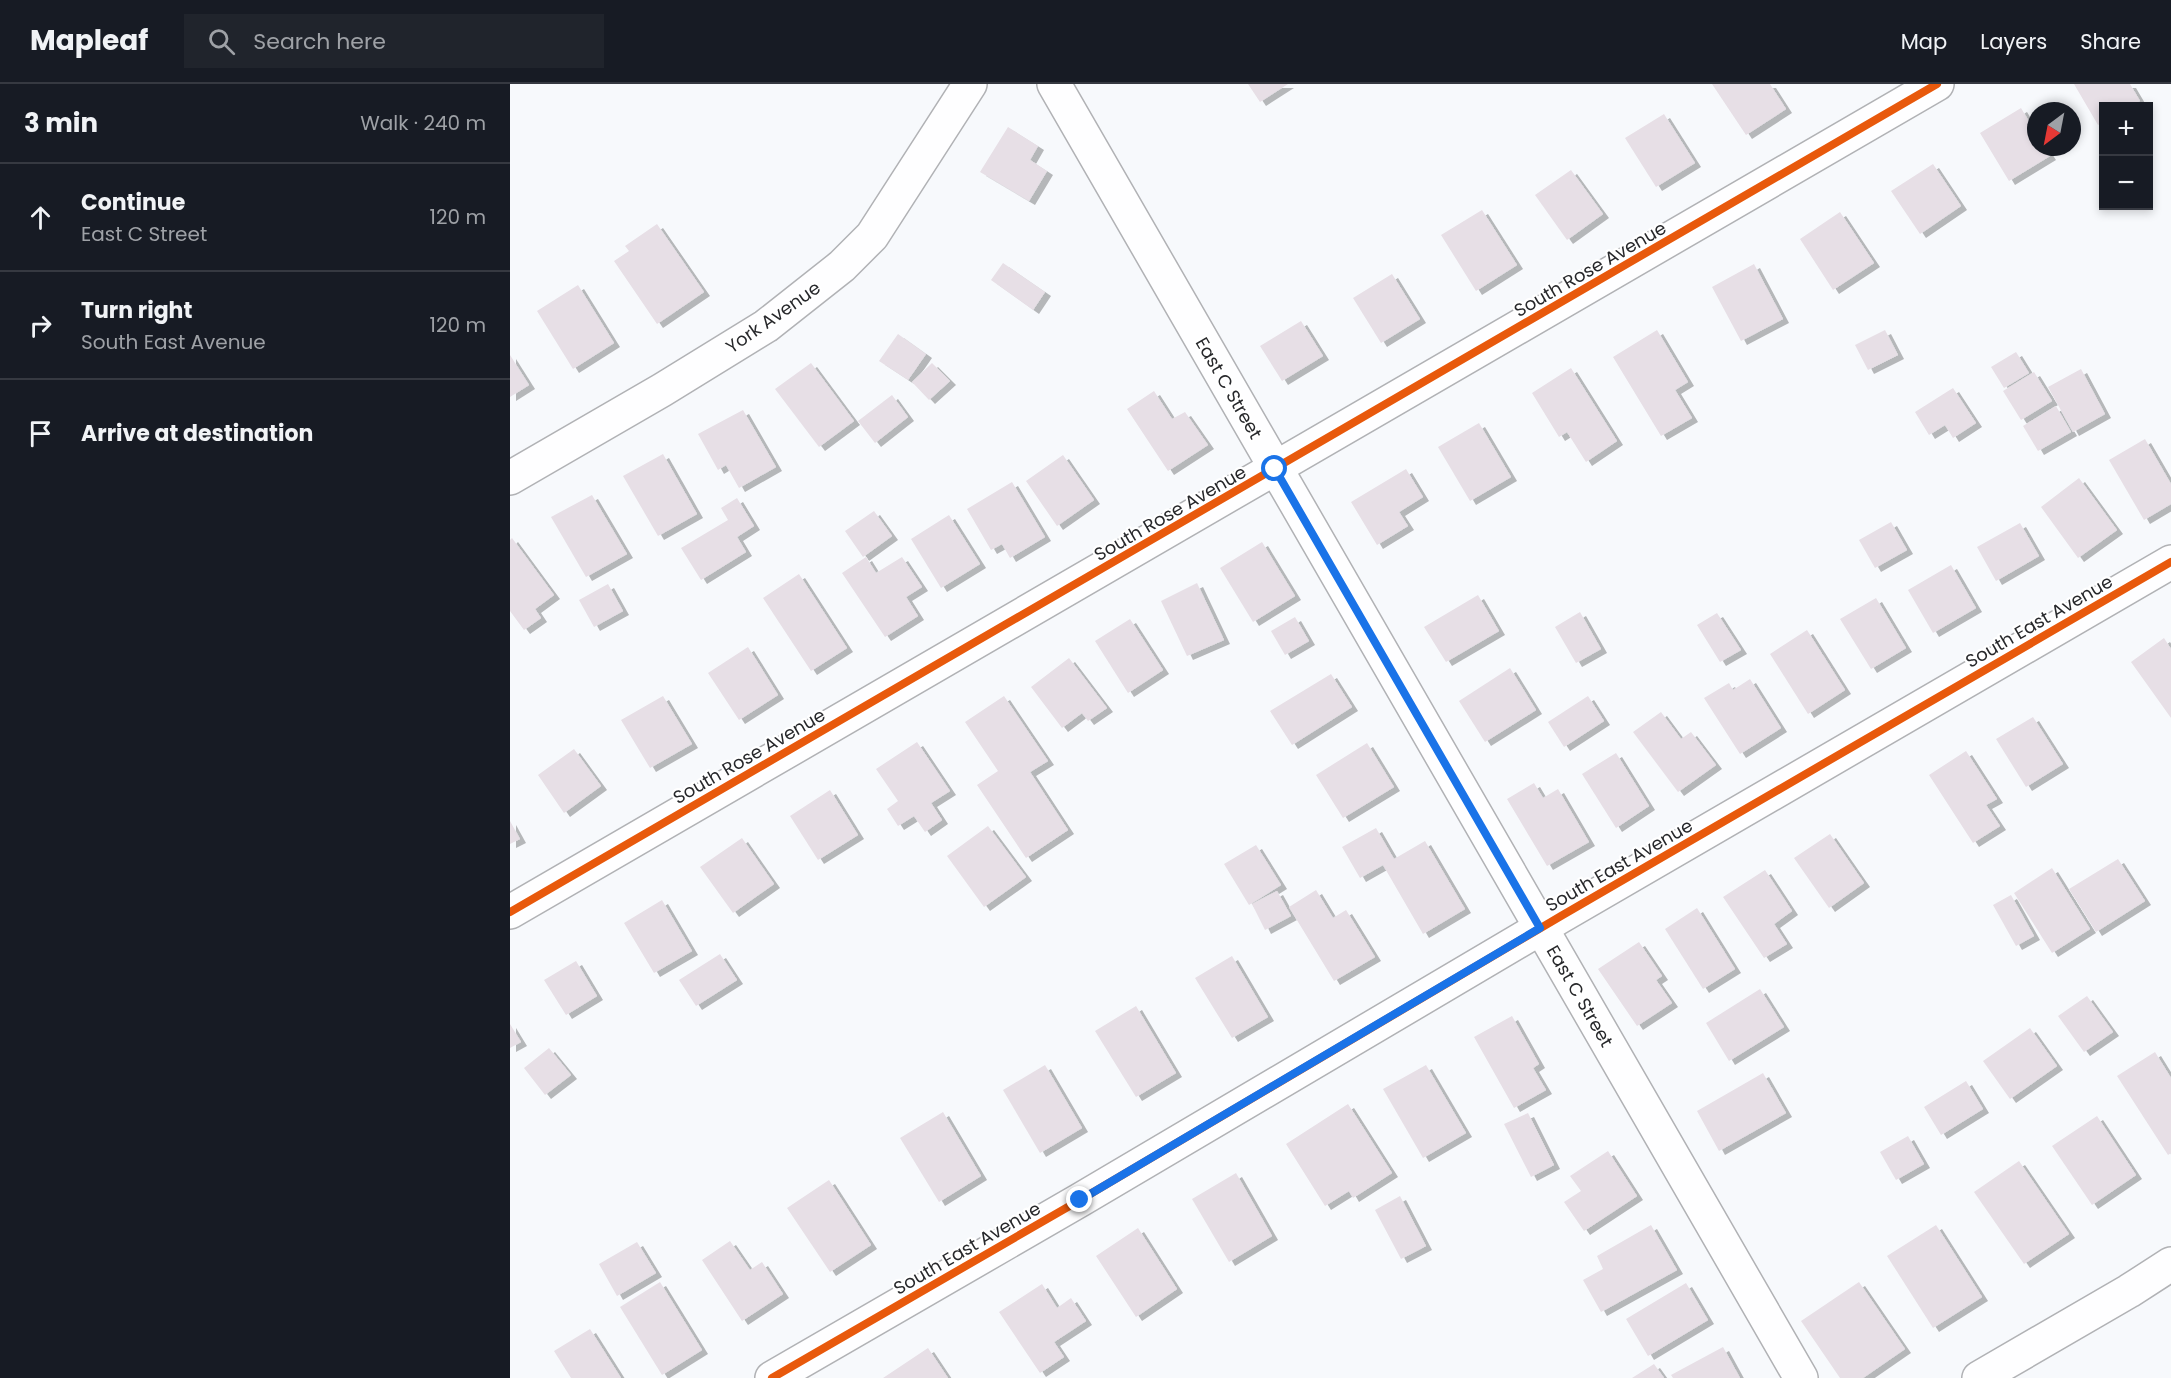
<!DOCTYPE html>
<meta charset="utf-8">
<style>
:root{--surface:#171b24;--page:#20242c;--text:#f1f3f6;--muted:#9ea1a6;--line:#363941}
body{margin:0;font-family:Poppins,sans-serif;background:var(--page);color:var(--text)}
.controls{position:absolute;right:18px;top:18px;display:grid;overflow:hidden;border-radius:0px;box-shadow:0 3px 9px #0003}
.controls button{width:54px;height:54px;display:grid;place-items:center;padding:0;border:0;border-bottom:2px solid var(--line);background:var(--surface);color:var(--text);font:30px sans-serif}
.compass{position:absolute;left:1517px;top:18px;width:54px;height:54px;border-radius:50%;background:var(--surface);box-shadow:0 3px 9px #0003;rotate:212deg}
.stop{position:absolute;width:18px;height:18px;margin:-14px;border:4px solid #1a73e8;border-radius:50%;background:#fff}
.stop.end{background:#1a73e8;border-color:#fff;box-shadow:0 2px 6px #0008}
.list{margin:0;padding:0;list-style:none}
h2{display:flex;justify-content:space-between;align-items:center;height:78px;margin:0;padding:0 24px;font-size:26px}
h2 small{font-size:20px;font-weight:400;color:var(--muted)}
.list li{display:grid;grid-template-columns:39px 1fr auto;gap:18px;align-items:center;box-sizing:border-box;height:108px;padding:0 24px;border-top:2px solid var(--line)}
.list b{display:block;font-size:22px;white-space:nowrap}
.list p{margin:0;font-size:20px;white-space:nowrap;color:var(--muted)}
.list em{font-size:20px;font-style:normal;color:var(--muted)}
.icon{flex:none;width:33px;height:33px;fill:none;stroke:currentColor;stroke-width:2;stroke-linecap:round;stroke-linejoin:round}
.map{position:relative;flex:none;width:1661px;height:1294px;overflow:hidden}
header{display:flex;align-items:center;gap:36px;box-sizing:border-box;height:84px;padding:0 30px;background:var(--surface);border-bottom:2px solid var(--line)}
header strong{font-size:28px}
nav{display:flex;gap:33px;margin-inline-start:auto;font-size:21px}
.search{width:420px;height:54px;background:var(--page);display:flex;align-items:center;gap:15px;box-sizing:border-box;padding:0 21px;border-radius:0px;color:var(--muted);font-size:22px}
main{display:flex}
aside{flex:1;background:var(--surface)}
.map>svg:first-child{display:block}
.building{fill:#e7dfe6;filter:url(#shadow)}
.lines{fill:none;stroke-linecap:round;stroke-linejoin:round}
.minor-casing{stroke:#b1b2b5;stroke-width:36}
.minor{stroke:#fefeff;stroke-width:33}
.cycleway-casing{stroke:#fff;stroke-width:11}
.cycleway{stroke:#e8590c;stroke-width:8}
.route{stroke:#1a73e8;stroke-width:8}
.labels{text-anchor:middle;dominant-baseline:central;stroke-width:4.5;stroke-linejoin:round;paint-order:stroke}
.street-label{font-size:18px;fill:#27282b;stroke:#fff}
</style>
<header>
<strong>Mapleaf</strong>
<div class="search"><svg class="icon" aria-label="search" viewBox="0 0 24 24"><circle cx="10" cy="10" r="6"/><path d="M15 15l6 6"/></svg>Search here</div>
<nav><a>Map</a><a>Layers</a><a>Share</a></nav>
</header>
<main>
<aside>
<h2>3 min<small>Walk · 240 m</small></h2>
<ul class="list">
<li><svg class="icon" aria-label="ahead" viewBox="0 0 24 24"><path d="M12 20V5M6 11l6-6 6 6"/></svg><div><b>Continue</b><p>East C Street</p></div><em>120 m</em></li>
<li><svg class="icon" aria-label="right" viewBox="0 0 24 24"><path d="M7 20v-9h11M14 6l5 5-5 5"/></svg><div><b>Turn right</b><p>South East Avenue</p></div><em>120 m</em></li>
<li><svg class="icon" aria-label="arrive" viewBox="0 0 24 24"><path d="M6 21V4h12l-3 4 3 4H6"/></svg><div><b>Arrive at destination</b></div></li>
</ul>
</aside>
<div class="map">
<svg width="1661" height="1294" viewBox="0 0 1661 1294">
<defs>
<filter id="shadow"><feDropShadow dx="6" dy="4" stdDeviation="0" flood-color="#0004"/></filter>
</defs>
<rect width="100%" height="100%" fill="#f7f9fc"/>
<!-- building -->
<g class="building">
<path d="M738 0H778L750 18Z"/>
<path d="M1202 0H1260L1276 25 1236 51Z"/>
<path d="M1564 0H1620L1630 17 1621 22H1594V38L1588 41Z"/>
<path d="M1511 24 1526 49V63H1534L1540 72 1499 97 1470 49Z"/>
<path d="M1154 30 1185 79 1146 103 1115 54Z"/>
<path d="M498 43 528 62 520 76 537 87 519 117 470 88Z"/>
<path d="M1423 80 1451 122 1410 150 1381 107Z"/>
<path d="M1061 86 1093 130 1057 156 1025 111Z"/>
<path d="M972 126 1007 181 966 207 931 151Z"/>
<path d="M1330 128 1364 179 1323 206 1290 155Z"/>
<path d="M147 140 194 208 147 240 104 177 119 167 115 162Z"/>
<path d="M493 179 535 208 523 226 481 196Z"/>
<path d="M1244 180 1273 235 1231 257 1202 203Z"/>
<path d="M882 190 910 235 871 259 843 214Z"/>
<path d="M68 201 104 259 63 285 27 227Z"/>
<path d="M791 237 813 272 772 297 750 262Z"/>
<path d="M1147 246 1178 298 1165 306 1182 334 1151 352 1103 273Z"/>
<path d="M1375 246 1388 271 1358 286 1345 261Z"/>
<path d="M388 250 416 270 398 296 369 277Z"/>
<path d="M1506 268 1519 289 1494 304 1481 283Z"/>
<path d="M0 271 19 301 0 313Z"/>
<path d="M301 279 344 337 309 363 265 305Z"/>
<path d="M422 279 440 297 419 316 402 298Z"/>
<path d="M1061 284 1107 357 1076 378 1057 348 1049 353 1022 309Z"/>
<path d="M1571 285 1595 330 1563 348 1538 303Z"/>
<path d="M1524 288 1542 317 1511 336 1493 307Z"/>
<path d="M1443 304 1466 339 1443 354 1435 341 1419 351 1405 328Z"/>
<path d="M644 307 662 335 675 328 698 361 658 387 617 325Z"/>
<path d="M382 311 398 333 365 359 348 337Z"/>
<path d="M1546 322 1561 348 1528 367 1513 342Z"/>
<path d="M233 326 266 383 229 404 216 381 208 386 188 350Z"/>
<path d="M969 339 1001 393 960 417 928 363Z"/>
<path d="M1635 355 1661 400V420L1634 436 1599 376Z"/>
<path d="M153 370 187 430 148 452 113 392Z"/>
<path d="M553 371 584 416 547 442 516 397Z"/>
<path d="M896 385 913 413 889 428 898 442 867 461 841 418Z"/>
<path d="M1569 394 1607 446 1568 474 1531 423Z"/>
<path d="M502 398 535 453 500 474 492 460 481 466 457 425Z"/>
<path d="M82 411 117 470 76 493 41 433Z"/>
<path d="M227 414 244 442 227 453 236 468 191 496 171 464 218 436 211 424Z"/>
<path d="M364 427 382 452 353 473 335 447Z"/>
<path d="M439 431 470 480 431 504 401 455Z"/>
<path d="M1381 438 1397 466 1365 484 1349 456Z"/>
<path d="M1510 439 1529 472 1486 497 1467 463Z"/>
<path d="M2 454 44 511 25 525 31 534 14 546 0 527V456Z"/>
<path d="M752 458 785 512 743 538 710 484Z"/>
<path d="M356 473 366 489 392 473 412 503 396 513 408 532 375 553 332 489Z"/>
<path d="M1441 481 1466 524 1423 549 1398 506Z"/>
<path d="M289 490 337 564 301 587 253 514Z"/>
<path d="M687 499 714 556 677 572 651 517Z"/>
<path d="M98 500 113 527 84 543 69 516Z"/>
<path d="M968 511 989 547 936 578 914 543Z"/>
<path d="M1366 514 1396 564 1361 585 1330 535Z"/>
<path d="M1070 528 1091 565 1066 579 1045 543Z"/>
<path d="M1207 529 1231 566 1210 578 1187 541Z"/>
<path d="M785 533 799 557 775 571 761 547Z"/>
<path d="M620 535 653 586 618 609 585 557Z"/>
<path d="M1297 546 1335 606 1298 630 1260 570Z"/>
<path d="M1654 554 1661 565V634L1621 578Z"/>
<path d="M238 563 268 611 229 636 198 589Z"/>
<path d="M559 574 597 624 578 637 572 629 552 644 521 603Z"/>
<path d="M1000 584 1026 626 975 658 949 617Z"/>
<path d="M821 590 842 623 782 661 760 627Z"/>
<path d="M1240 595 1271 644 1230 670 1194 614 1219 599 1223 606Z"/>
<path d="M153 612 182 660 140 684 111 636Z"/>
<path d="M494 612 538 677 520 688 558 746 516 774 467 701 488 687 455 638Z"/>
<path d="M1078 612 1094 637 1054 663 1038 638Z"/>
<path d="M1151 628 1171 655 1181 648 1206 681 1168 708 1123 648Z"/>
<path d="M1523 633 1553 680 1516 703 1486 655Z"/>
<path d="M407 658 440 707 421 719 432 736 415 748 404 732 388 742 377 725 388 717 366 685Z"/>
<path d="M857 659 884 703 833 734 806 691Z"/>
<path d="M64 665 91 702 54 729 28 691Z"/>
<path d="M1456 667 1487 715 1476 721 1490 742 1463 759 1419 691Z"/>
<path d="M1106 669 1139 722 1106 744 1072 690Z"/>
<path d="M1024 699 1033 714 1048 705 1079 758 1037 782 997 715Z"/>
<path d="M320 706 348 751 308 776 280 732Z"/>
<path d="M0 737 10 755 0 760Z"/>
<path d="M478 742 516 793 474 823 437 772Z"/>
<path d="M866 744 884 775 915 757 955 825 913 850 873 781 850 794 832 763Z"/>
<path d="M1320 750 1354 799 1319 824 1284 774Z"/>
<path d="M232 754 264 800 223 829 190 783Z"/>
<path d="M746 761 771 801 739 821 714 780Z"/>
<path d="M1608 775 1635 817 1586 848 1559 805Z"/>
<path d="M1542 784 1580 845 1542 869 1504 809Z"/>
<path d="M1255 786 1282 827 1264 840 1277 860 1254 874 1213 813Z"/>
<path d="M806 806 823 834 836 826 865 873 824 897 779 823Z"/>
<path d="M767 807 781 832 755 846 742 820Z"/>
<path d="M1501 811 1524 852 1506 862 1483 821Z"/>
<path d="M152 816 182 867 144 889 114 839Z"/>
<path d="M1187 824 1225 885 1193 905 1155 845Z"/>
<path d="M1129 858 1152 892 1146 896 1162 919 1127 942 1088 885Z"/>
<path d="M210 870 227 896 186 922 169 896Z"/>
<path d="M722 872 758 933 722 954 685 894Z"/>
<path d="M66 877 87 912 56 931 34 896Z"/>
<path d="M1250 905 1274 943 1219 977 1196 939Z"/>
<path d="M1577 912 1603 948 1574 968 1548 932Z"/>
<path d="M626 922 666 989 626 1013 585 947Z"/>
<path d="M1002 932 1029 980 1023 984 1036 1006 1004 1024 964 953Z"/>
<path d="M0 940 11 958 0 964Z"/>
<path d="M1520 944 1547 982 1500 1015 1473 977Z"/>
<path d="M39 964 61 991 35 1011 14 984Z"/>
<path d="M1645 968 1661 994V1069L1658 1071 1607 992Z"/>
<path d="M535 981 572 1044 530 1069 493 1006Z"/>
<path d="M916 981 956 1049 913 1074 873 1005Z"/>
<path d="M1253 989 1276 1029 1209 1067 1187 1027Z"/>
<path d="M1456 997 1473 1025 1431 1051 1414 1023Z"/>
<path d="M838 1020 882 1089 843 1114 839 1107 815 1122 776 1060Z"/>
<path d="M433 1028 471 1092 429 1118 390 1054Z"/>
<path d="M1018 1029 1044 1081 1021 1093 994 1040Z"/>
<path d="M1587 1032 1626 1091 1582 1121 1542 1062Z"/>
<path d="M1398 1052 1414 1080 1386 1096 1370 1068Z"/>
<path d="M1098 1067 1127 1112 1074 1147 1054 1118 1071 1107 1060 1092Z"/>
<path d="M1509 1077 1559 1150 1514 1180 1464 1108Z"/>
<path d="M726 1089 762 1152 719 1178 682 1115Z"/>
<path d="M319 1096 361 1161 320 1188 277 1124Z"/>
<path d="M890 1112 916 1162 891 1175 865 1126Z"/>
<path d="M1141 1141 1167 1186 1091 1228 1073 1196 1093 1185 1087 1172Z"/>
<path d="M1426 1141 1472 1213 1423 1244 1377 1172Z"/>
<path d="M628 1144 667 1205 626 1233 586 1172Z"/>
<path d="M220 1157 240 1186 252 1178 273 1210 232 1237 192 1176Z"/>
<path d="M127 1158 146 1189 107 1212 89 1180Z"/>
<path d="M150 1198 192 1266 152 1291 110 1223Z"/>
<path d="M1349 1198 1395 1265 1353 1294H1330L1291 1237Z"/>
<path d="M1176 1199 1198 1236 1138 1272 1116 1235Z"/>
<path d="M532 1200 547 1224 561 1214 576 1237 544 1258 554 1273 530 1289 489 1228Z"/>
<path d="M80 1245 111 1294H61L44 1267Z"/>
<path d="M1213 1263 1230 1294H1163L1161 1291Z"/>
<path d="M418 1264 438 1294H373Z"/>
<path d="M1144 1280 1154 1294H1122Z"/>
</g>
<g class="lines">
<defs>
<g id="minor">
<path d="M544 0 1291 1294"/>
<path d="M0 394 152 306 256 242 332 182 362 152 460 0"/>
<path d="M0 828 1427 0"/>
<path d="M262 1294 570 1116 1051 832 1661 478"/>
<path d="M1469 1294 1619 1207 1661 1180"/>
</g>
</defs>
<!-- minor casing -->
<use href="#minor" class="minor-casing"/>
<!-- minor -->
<use href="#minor" class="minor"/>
<defs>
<g id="cycleway">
<path d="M0 828 1427 0"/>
<path d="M262 1294 570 1116 1051 832 1661 478"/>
</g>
</defs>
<!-- cycleway casing -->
<use href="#cycleway" class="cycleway-casing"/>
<!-- cycleway -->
<use href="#cycleway" class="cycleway"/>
</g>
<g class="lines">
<!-- route -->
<path class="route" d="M570 1116 1030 844 765 385"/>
</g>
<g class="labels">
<!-- street labels -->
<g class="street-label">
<text transform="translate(1080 185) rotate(-30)">South Rose Avenue</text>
<text transform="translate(263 233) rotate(-35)">York Avenue</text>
<text transform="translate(719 304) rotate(60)">East C Street</text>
<text transform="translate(660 429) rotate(-30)">South Rose Avenue</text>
<text transform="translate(1529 537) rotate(-30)">South East Avenue</text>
<text transform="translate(239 672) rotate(-30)">South Rose Avenue</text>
<text transform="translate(1109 781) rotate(-30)">South East Avenue</text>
<text transform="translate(1070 912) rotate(60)">East C Street</text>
<text transform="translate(457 1164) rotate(-30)">South East Avenue</text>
</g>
</g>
</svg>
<div class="controls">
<button>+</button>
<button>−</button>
</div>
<svg class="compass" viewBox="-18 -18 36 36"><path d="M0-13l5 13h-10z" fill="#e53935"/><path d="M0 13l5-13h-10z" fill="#9ea1a6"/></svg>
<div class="stop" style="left:765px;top:385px"></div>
<div class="stop end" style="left:570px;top:1116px"></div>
</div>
</main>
